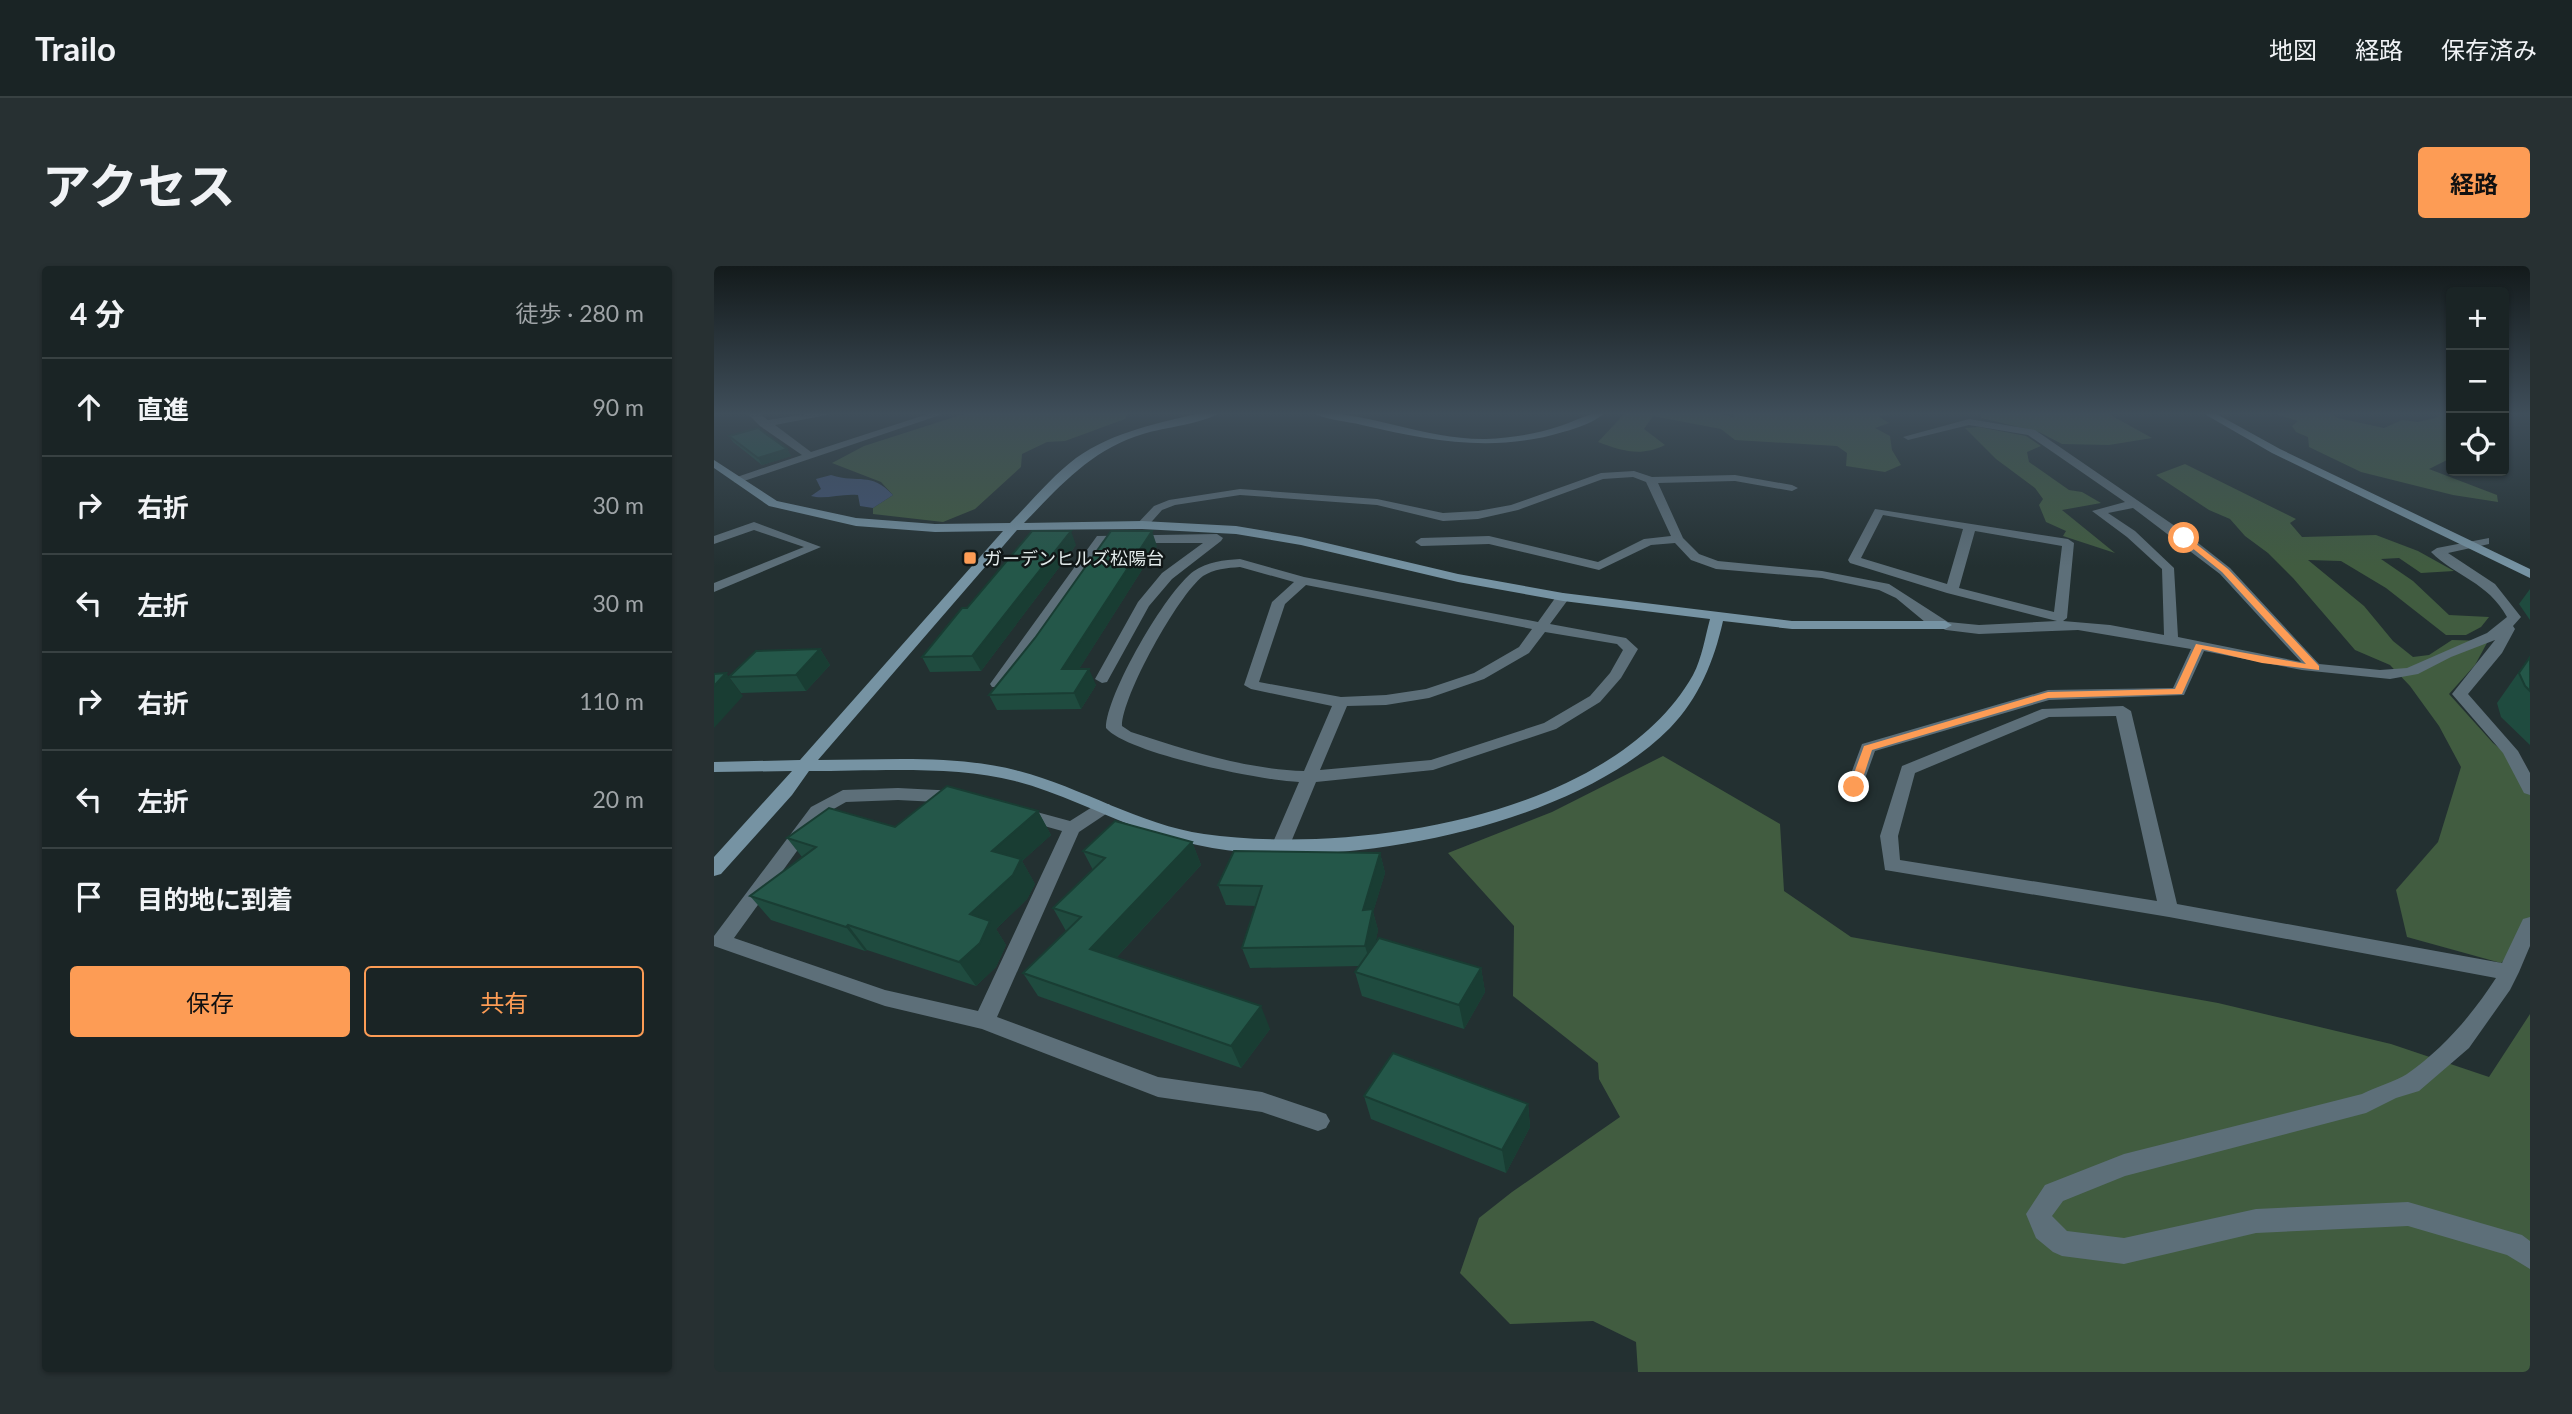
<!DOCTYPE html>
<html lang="ja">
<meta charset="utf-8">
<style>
:root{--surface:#1a2425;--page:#273032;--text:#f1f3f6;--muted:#9fa4a7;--line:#384142;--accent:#fd9c55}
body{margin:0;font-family:Lato,"Noto Sans JP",sans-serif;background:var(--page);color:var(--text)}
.controls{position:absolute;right:21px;top:21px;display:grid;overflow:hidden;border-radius:7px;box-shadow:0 2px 5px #0004}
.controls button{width:63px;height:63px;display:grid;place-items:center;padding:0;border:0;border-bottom:2px solid var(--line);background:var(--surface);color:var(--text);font:35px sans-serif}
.stop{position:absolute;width:21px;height:21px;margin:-16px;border:5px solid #fd9c55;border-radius:50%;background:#fff}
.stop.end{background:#fd9c55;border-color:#fff;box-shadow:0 2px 7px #0008}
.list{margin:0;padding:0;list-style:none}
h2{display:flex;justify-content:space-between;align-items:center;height:91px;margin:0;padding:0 28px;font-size:30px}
h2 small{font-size:23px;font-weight:400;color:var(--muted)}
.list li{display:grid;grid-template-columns:46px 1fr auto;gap:21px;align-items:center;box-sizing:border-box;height:98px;padding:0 28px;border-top:2px solid var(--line)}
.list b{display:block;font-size:26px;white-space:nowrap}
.list em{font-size:23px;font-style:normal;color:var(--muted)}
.actions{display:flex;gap:14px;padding:21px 28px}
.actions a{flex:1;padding:16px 0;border:2px solid var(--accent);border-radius:7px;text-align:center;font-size:24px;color:var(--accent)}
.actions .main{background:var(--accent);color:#111}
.icon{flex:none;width:38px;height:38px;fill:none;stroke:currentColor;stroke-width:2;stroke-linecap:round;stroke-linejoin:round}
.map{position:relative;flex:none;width:1816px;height:1106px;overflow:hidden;border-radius:7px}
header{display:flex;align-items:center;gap:42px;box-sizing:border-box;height:98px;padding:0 35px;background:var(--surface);border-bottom:2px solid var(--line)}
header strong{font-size:33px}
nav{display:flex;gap:38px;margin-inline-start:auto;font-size:24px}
.intro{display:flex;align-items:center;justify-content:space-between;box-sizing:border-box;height:168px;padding:0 42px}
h1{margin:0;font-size:49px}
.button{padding:18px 32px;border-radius:7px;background:var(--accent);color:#111;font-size:24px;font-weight:700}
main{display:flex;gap:42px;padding:0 42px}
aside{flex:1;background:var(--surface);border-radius:7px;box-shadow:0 2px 5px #0004}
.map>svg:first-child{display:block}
.green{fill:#415c40}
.water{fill:#415374}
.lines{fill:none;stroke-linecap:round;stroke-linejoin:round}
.street{fill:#5d6f79;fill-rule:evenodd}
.secondary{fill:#7693a3;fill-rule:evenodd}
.wall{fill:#1f4b3f}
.shaded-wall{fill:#193d33}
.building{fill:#245749;stroke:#193d33;stroke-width:2}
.route{fill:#fd9c55}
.poi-dot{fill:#fd9c55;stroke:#111717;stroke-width:2.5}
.labels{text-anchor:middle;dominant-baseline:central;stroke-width:5;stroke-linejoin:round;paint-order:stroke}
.far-poi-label{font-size:18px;fill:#e2eaea;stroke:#111717;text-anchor:start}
</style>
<header>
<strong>Trailo</strong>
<nav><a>地図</a><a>経路</a><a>保存済み</a></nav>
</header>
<div class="intro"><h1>アクセス</h1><a class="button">経路</a></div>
<main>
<aside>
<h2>4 分<small>徒歩 · 280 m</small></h2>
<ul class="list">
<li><svg class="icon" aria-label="ahead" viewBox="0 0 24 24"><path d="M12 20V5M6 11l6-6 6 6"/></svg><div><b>直進</b></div><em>90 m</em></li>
<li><svg class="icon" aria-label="right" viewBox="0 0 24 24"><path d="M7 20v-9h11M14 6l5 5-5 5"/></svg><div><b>右折</b></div><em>30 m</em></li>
<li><svg class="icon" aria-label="left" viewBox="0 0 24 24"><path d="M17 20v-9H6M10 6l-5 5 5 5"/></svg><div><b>左折</b></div><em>30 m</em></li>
<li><svg class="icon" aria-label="right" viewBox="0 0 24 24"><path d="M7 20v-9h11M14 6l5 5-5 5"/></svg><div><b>右折</b></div><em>110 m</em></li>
<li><svg class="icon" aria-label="left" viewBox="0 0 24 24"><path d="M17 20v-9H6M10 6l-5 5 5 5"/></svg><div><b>左折</b></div><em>20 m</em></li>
<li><svg class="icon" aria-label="arrive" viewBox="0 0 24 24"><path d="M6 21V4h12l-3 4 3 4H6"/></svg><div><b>目的地に到着</b></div></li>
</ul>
<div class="actions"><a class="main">保存</a><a>共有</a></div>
</aside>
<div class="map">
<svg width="1816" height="1106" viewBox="0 0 1816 1106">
<rect width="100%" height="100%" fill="#233031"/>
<!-- green -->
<g class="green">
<path d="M256 146H415L411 153 351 175 333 176 308 188 307 201 261 243 229 256 159 248V242L179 229 167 216 118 197 150 180Z"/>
<path d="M912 146H995L1020 151 1018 146H1195L1164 150 1175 157 1161 162 1176 170 1178 184 1187 199 1171 206 1132 200 1133 187 1123 180 1021 174 1007 163 939 150 930 163 951 179C927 191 908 185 884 176Z"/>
<path d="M1267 146H1391L1438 172 1395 179 1348 178 1325 166 1267 152Z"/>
<path d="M1564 146H1614L1624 152 1670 162 1688 154 1704 156 1721 152 1729 146H1737V192L1715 203 1783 229 1784 236 1739 229 1647 206 1595 181 1594 171 1582 166 1578 160 1584 155 1562 148Z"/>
<path d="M1265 161 1312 170 1327 180 1313 186 1315 196 1355 224 1368 226 1387 237 1348 244 1401 287 1349 270 1352 265 1332 256 1325 239 1329 233 1321 222 1282 193 1251 162Z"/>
<path d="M1471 198 1582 253 1576 257 1588 271 1662 269 1704 285 1740 305 1707 307 1685 292 1667 293 1699 315 1735 349 1775 351 1767 361 1752 369H1732L1672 322 1627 295 1594 294 1650 340 1679 375 1699 391 1715 389 1738 374 1774 375 1761 399 1735 428 1779 477 1816 508V672L1787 697 1693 671 1682 624 1724 576 1747 501 1725 460 1696 420 1676 399 1641 384 1579 312 1554 287 1531 270 1516 253 1495 244 1442 209Z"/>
<path d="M949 490 1066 558 1070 625 1137 671 1504 737 1677 778 1775 811 1816 748V1106H924L922 1076 879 1055 796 1058 746 1007 765 952 798 926 906 851 885 813 884 797 799 730 800 660 734 587 838 546Z"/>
</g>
<!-- water -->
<path class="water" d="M117 209C146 218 156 205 179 229L159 242 146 240 144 229C128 227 111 234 97 230L107 223 102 213Z"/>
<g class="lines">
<!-- street -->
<g class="street">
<path d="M32 146H43L54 154 105 146H128L61 159 97 186 220 146H235L24 217 20 216V212L88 189 46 160Z"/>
<path d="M1255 153 1321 164 1474 269 1516 302 1605 398 1666 404 1693 402 1773 367 1793 351C1774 316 1742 311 1717 286L1723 282 1775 272V278L1734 287 1781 318 1807 351 1799 360 1801 363 1788 387 1754 428 1804 485 1816 507V529L1810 527 1789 487 1738 428 1781 374 1737 391 1704 408 1676 413 1588 404 1490 385 1470 429 1335 434 1161 485 1148 521 1140 527 1132 521 1148 478 1334 424 1459 422 1477 383 1364 364 1265 368 1232 364 1211 356 1182 332 1165 324 1108 312 1002 303 977 294 961 277 937 279 885 304 775 278 707 280 701 276 707 272 775 270 884 296 930 273 957 270 932 216 919 211 889 213 804 244 764 253 729 255 663 239 526 229 461 239 448 244 432 262 422 259 440 240 455 234 526 223 663 233 729 247 764 245 797 239 887 207 920 205 938 211 1021 209 1078 219 1084 222 1078 225 1021 215 944 217 969 272 985 288 1004 295 1108 305 1175 318 1234 356 1265 359 1343 355 1233 327 1136 297 1134 294 1161 243 1354 273 1360 277 1353 352 1349 355 1396 359 1450 369 1448 303 1413 271 1378 245 1411 236 1314 169 1255 159 1194 174 1189 171ZM1419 242 1506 308 1587 396 1464 371 1460 302 1421 265 1394 247ZM1169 249 1249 263 1233 318 1147 292ZM1261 265 1348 280 1340 346 1245 322Z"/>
<path d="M40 256 107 281 0 326V317L90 281 40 264 0 278V270Z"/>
<path d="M503 268 509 272 507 275 458 313 435 340 393 416 388 417 381 413 424 336 448 307 489 277H391L288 421H278L276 418 383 270Z"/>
<path d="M526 293 590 311 824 356 844 328 849 327 856 331 836 358 912 372 924 383 907 412 886 436 842 463 719 504 602 516 575 581 572 585H560L557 581 585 516C549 515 412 487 392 462 392 429 452 325 480 305 493 296 510 294 526 293ZM526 301 580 316 558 336 530 419 537 423 618 440 590 505C530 503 473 484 417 466L408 460C408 430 464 329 489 310 500 303 513 302 526 301ZM592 319 818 363 805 381 760 407 712 423 672 429 627 431 545 416 571 338ZM831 366 903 378 909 384 896 407 876 430 830 457 717 494 606 504 633 440 672 439 715 432 770 413 815 387Z"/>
<path d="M1409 440 1417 445 1463 638 1788 697 1809 653 1816 651V680L1805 706 1796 724 1755 782 1705 825 1682 832 1652 847 1411 910 1349 935 1338 950 1353 965 1410 972 1542 943 1694 936 1808 969 1816 975V1003L1793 989 1694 960 1542 967 1410 998 1348 990 1339 986 1322 972 1312 948 1331 919 1410 888 1648 828C1661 821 1683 815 1693 808 1729 783 1758 749 1782 712L1455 651 1171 604 1166 570 1188 500 1328 443ZM1402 450 1443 635 1186 594 1184 570 1201 507 1335 451Z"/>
<path d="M184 522 243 525 252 531 243 537 184 534 132 536 109 549 20 672 171 724 264 745 348 565 302 552 299 548 302 544 308 542 356 555 383 538H395L398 542 395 546 365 566 283 751 444 811 548 826 604 845 612 848 616 855 612 862 604 865 548 846 444 831 268 763 171 740 0 680V670L97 541 129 524Z"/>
</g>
<!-- secondary -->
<g class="secondary">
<path d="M490 146H507C489 158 451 161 429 168 378 183 346 220 310 257L428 255 522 260 587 271 744 308 849 327 1078 355H1231L1238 359 1231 363H1078L1009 355C1000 395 985 432 956 462 867 553 667 595 544 587 503 585 463 576 425 562 384 547 344 526 301 515 240 499 159 505 95 505L78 529 7 608 0 610V591L78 505 0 506V496L86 494 289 265 221 266 142 260 55 240 0 202V194L63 235 142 252 221 258 296 257C317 236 338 210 362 192 400 165 446 157 490 146ZM428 263 522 268 587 279 744 316 849 335 996 353C991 371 988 392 979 409 898 552 638 589 490 568 426 559 367 521 305 505 241 488 170 494 104 494L303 264Z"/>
<path d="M597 146C656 146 712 174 772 173 797 172 823 168 846 160 862 155 876 146 892 146 881 156 864 162 849 166 780 187 716 175 648 159 633 155 610 154 597 146Z"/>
<path d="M1487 146H1499L1566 183 1816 303V312L1558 187Z"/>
</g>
</g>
<!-- wall -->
<g class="wall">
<path d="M15 170 73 183 77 190 48 199 19 176Z"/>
<path d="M362 279 267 405 216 406 208 391 253 342Z"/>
<path d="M443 280 365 403 382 419 367 443 283 444 275 429 321 372Z"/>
<path d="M1816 323V354L1805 338Z"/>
<path d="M106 383 116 399 92 425 27 427 15 411Z"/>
<path d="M1816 390V479L1787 451 1783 437Z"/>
<path d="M324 545 337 569 308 595 321 618 313 633 282 663 292 679 282 701 262 720 153 684 151 685 57 654 36 630 88 591 73 572Z"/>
<path d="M478 576 487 599 402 692 556 763 527 802 324 730 309 707 352 665 339 642 379 604 369 585Z"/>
<path d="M666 587 671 607 659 646 664 664 661 678 767 702 771 726 750 763 648 730 641 706 645 700 536 702 528 682 542 640 512 639 504 619Z"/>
<path d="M650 830 814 838 816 861 792 907 657 853Z"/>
</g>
<!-- shaded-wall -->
<g class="shaded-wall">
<path d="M73 183 77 190 48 199 44 192Z"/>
<path d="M357 265 362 279 267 405 258 390Z"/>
<path d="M438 265 443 280 355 419 348 403Z"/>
<path d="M106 383 116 399 92 425 82 409Z"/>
<path d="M375 403 382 419 367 443 360 427Z"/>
<path d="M12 407 29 430 0 462V420Z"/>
<path d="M324 545 337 569 308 595 321 618 313 633 282 663 292 679 282 701 262 720 245 696 256 648 278 585Z"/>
<path d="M478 576 487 599 389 706 376 683Z"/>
<path d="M666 587 671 607 659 646 664 664 657 700 651 680 649 644Z"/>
<path d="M134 659 153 684 151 685 132 661Z"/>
<path d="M767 702 771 726 750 763 745 739Z"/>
<path d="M547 740 556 763 527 802 517 780Z"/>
<path d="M814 838 816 861 792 907 788 884Z"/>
</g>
<!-- building -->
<g class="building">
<path d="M44 162 73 183 44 192 15 170Z"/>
<path d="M318 265H357L258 390 208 391 248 342H253Z"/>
<path d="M397 265H438L348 403H375L360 427 275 429 321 372Z"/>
<path d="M106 383 82 409 15 411 42 385Z"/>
<path d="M1816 391V425L1811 420 1805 407Z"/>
<path d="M12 407 0 420V408Z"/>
<path d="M233 520 324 545 278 585 307 593 299 609 256 648 276 655 266 677 245 696 134 659 132 661 36 630 102 581 73 572 115 542 181 561Z"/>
<path d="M401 555 478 576 376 683 547 740 517 780 309 707 367 651 339 642 391 592 369 585Z"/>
<path d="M520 585 666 587 649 644 659 643 651 680 528 682 548 620 504 619Z"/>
<path d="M665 672 767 702 745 739 641 706Z"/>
<path d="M679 787 814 838 788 884 650 830Z"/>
</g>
<!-- sky -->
<linearGradient id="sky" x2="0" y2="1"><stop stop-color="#131a1b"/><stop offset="0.49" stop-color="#3f4e5a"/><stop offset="1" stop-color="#3f4e5a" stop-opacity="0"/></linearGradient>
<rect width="1816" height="301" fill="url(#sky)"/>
<!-- route -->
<path class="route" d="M1467 270H1472L1514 303 1605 400V404L1548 397 1488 383 1468 428 1334 432 1158 484 1146 521 1136 523 1135 521 1150 480 1334 426 1461 423 1482 378 1592 398 1508 306 1467 273Z"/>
<!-- markers -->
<rect class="poi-dot" x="249" y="285" width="14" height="14" rx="3.5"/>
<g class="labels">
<!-- far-poi labels -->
<g class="far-poi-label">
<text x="270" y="292">ガーデンヒルズ松陽台</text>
</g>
</g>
</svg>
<div class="controls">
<button>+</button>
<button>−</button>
<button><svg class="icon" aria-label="locate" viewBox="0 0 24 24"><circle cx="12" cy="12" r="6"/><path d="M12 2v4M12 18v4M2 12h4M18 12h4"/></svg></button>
</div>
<div class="stop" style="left:1470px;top:272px"></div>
<div class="stop end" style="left:1140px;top:521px"></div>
</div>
</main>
